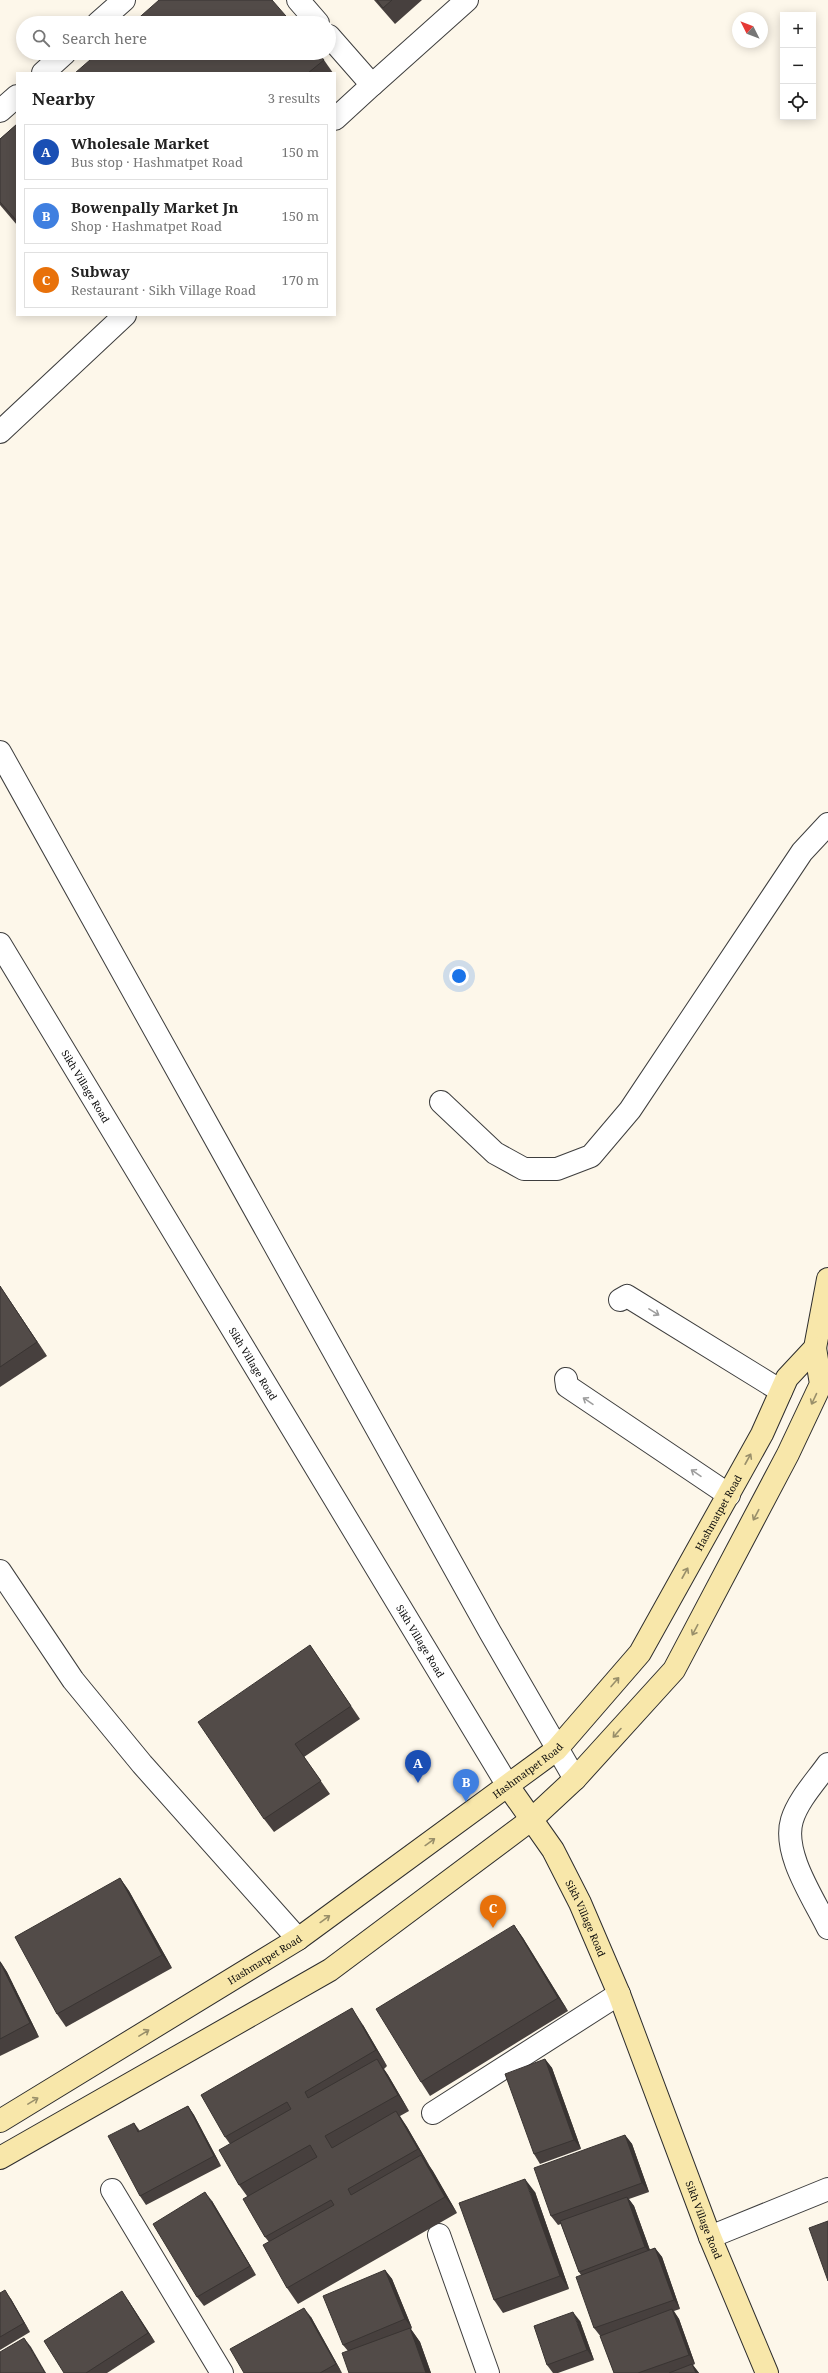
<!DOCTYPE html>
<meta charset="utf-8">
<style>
:root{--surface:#fff;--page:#f6f6f6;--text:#222;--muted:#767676;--line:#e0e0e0;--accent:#0f766e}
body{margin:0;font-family:"Noto Serif",serif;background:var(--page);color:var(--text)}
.controls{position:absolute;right:12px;top:12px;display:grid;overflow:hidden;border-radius:0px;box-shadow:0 2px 10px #0003}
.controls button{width:36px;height:36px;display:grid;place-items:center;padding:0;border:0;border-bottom:1px solid var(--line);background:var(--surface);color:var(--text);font:20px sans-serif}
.compass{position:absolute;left:732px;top:12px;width:36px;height:36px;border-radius:50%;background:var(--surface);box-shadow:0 2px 10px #0003;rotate:312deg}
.you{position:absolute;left:459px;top:976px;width:14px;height:14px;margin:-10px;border:3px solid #fff;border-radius:50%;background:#1a73e8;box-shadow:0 0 0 6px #1a73e833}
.badge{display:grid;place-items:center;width:26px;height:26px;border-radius:50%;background:var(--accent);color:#fff;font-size:13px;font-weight:700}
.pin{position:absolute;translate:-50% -33px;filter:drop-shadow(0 1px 2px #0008)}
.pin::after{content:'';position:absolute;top:21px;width:14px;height:12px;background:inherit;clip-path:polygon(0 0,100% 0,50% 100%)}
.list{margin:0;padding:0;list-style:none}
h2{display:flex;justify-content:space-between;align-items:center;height:52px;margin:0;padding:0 16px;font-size:17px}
h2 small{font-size:13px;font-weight:400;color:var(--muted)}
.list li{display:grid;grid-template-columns:26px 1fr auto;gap:12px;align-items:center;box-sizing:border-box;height:56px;margin:0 8px 8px;padding:0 8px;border:1px solid var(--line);border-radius:0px}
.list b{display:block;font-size:15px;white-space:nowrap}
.list p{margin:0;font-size:13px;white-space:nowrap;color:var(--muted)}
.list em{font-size:13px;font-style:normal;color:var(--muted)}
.icon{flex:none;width:22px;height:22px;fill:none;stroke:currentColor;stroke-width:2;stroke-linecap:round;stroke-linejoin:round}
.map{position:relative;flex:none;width:828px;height:2373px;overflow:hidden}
.search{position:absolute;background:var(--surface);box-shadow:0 2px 10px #0003;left:16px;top:16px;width:320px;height:44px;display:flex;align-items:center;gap:10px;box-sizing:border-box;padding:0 14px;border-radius:22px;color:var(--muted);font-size:15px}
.panel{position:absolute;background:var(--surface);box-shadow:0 2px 10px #0003;left:16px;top:72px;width:320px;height:244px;border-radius:0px}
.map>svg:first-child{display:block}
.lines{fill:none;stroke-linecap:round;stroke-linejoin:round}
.lane-casing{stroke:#3e3e3e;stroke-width:24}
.street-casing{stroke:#3e3e3e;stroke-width:24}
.secondary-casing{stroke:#2d2d2d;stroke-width:24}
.lane{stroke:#fff;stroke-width:22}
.street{stroke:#fff;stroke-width:22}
.secondary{stroke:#f8e7aa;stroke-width:22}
.wall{fill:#47403e}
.shaded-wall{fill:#393432}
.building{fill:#524b48;stroke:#393432}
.oneway{stroke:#9d9d9d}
.oneway2{stroke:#998f6a}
.labels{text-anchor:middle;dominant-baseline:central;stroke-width:4;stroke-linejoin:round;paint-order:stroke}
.street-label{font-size:10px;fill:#0b0b0b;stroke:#fff}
</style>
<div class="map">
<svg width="828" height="2373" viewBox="0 0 828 2373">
<rect width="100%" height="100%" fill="#fdf7ea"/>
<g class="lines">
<defs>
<g id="lane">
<path d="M298 0 318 23"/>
<path d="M98 23 124 0"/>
<path d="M329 36 372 85 467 0"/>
<path d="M43 73 65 53"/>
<path d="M0 111 17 96"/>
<path d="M335 119 372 85"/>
<path d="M0 432 125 315"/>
<path d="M0 752 490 1632 575 1779"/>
<path id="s1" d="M0 944 508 1786"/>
<path d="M441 1102 495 1153 524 1169H557L591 1156 630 1110 802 852 828 824"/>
<path d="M620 1300 627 1296 781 1391"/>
<path d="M566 1379 567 1386 729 1495"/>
</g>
<g id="street">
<path d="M0 1571 73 1680 142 1764 298 1939"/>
<path d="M828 1764C816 1781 798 1800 792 1820 782 1853 814 1899 828 1928"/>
<path d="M433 2113 619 1994"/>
<path d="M112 2190 222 2373"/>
<path d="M439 2235 488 2373"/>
<path d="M710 2237 828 2189"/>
</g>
<g id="secondary">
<path id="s2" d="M508 1786 553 1850 580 1903 619 1994 710 2237 767 2373"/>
<path id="s3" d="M0 2121 298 1939 556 1750 640 1653 762 1434 787 1378 815 1348 828 1279"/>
<path d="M0 2158 330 1970 532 1819 575 1779 674 1670 788 1454 821 1384 815 1348"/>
</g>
</defs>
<!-- lane casing -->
<use href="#lane" class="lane-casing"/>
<!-- street casing -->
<use href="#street" class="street-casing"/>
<!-- secondary casing -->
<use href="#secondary" class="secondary-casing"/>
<!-- lane -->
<use href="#lane" class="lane"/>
<!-- street -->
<use href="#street" class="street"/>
<!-- secondary -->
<use href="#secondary" class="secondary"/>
</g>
<!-- wall -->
<g class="wall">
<path d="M374 0H422L395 24Z"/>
<path d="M324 60 333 73H75Z"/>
<path d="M17 124V225L0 205V139Z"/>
<path d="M0 1286 47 1356 0 1387Z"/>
<path d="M310 1645 360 1719 304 1757 330 1794 274 1832 264 1819Z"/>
<path d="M120 1878 129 1891 172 1968 66 2027 57 2014Z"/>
<path d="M514 1925 523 1938 568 2011 430 2096 421 2082Z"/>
<path d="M0 1961 7 1972 39 2037 0 2056Z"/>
<path d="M363 2025 387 2066 384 2069 388 2075 409 2111 400 2116 407 2127 457 2213 298 2304 287 2288 269 2242 265 2237 247 2196 239 2185 230 2144 225 2137Z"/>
<path d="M545 2059 552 2068 581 2149 540 2164 534 2154Z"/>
<path d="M188 2106 194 2115 221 2166 146 2205 140 2196 134 2123 140 2131Z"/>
<path d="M625 2135 632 2144 649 2192 629 2199 634 2206 650 2250 655 2248 662 2257 680 2309 674 2311 679 2319 695 2364 693 2365 699 2373H614L601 2337 594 2328 581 2275 579 2272 561 2224 558 2225 551 2216Z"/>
<path d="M535 2192 569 2289 503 2313 494 2300Z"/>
<path d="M212 2201 256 2275 204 2306 197 2297Z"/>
<path d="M385 2270 392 2279 412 2328 411 2329 420 2342 431 2373H349L348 2351 343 2345Z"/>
<path d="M0 2293 11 2299 30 2332 0 2350Z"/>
<path d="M128 2300 155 2342 107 2373H64Z"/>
<path d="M311 2317 342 2373H244Z"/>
<path d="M580 2321 594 2360 558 2373H553L547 2365Z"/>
</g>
<!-- shaded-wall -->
<g class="shaded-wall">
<path d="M0 1286 47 1356 37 1342Z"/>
<path d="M120 1878 129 1891 172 1968 162 1955Z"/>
<path d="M514 1925 523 1938 568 2011 558 1998Z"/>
<path d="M0 1961 7 1972 39 2037 30 2023Z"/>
<path d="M352 2008 363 2025 387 2066 376 2050Z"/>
<path d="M377 2059 388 2075 409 2111 398 2095Z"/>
<path d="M545 2059 552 2068 581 2149 574 2140Z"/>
<path d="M188 2106 194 2115 221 2166 214 2156Z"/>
<path d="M396 2111 407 2127 429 2165 418 2149Z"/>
<path d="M625 2135 632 2144 649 2192 642 2183Z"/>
<path d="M421 2155 433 2171 457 2213 445 2197Z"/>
<path d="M525 2179 535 2192 569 2289 560 2276Z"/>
<path d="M205 2192 212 2201 256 2275 250 2266Z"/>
<path d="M627 2197 634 2206 652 2256 645 2247Z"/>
<path d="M655 2248 662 2257 680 2309 674 2300Z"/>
<path d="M385 2270 392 2279 412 2328 405 2319Z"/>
<path d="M5 2290 11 2299 30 2332 24 2323Z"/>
<path d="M122 2291 128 2300 155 2342 148 2333Z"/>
<path d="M304 2308 311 2317 342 2373 336 2364Z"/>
<path d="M672 2309 679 2319 695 2364 689 2355Z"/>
<path d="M573 2312 580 2321 594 2360 587 2350Z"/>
<path d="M410 2328 420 2342 431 2373H426Z"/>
<path d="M24 2338 31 2347 46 2373H45Z"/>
<path d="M692 2364 699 2373H696Z"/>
</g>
<!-- building -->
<g class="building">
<path d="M159 0H272L292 23H133Z"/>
<path d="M377 0H392L383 8Z"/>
<path d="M98 53H318L324 60 308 73H75Z"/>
<path d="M17 124V221L0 202V139Z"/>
<path d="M0 1286 37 1342 0 1367Z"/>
<path d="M310 1645 351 1706 295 1744 321 1781 264 1819 198 1722Z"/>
<path d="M120 1878 162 1955 57 2014 15 1937Z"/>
<path d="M514 1925 558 1998 421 2082 376 2009Z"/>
<path d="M0 1962 30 2023 0 2039Z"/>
<path d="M352 2008 376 2050 305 2092 308 2098 377 2059 398 2095 325 2136 332 2148 396 2111 418 2149 348 2189 351 2195 421 2155 445 2197 287 2288 263 2245 334 2205 331 2200 265 2237 243 2199 317 2157 310 2145 239 2185 219 2150 291 2109 287 2102 225 2137 201 2095Z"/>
<path d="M545 2059 574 2140 534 2154 505 2074Z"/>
<path d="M188 2106 214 2156 140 2196 108 2136 134 2123 138 2132Z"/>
<path d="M625 2135 642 2183 551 2216 534 2168Z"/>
<path d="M525 2179 560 2276 494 2300 459 2203Z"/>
<path d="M205 2192 250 2266 197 2297 153 2224Z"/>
<path d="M627 2197 645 2247 579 2272 560 2221Z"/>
<path d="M828 2221V2281L809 2228Z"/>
<path d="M655 2248 674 2300 594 2328 576 2277Z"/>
<path d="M385 2270 405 2319 343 2345 323 2296Z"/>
<path d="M5 2290 24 2323 0 2337V2293Z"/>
<path d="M122 2291 148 2333 86 2373H64L44 2341Z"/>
<path d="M304 2308 336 2364 320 2373H244L230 2349Z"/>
<path d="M672 2309 689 2355 638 2373H614L600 2336Z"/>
<path d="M573 2312 587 2350 547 2365 534 2326Z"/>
<path d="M410 2328 426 2373H349L342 2353Z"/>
<path d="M24 2338 45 2373H0V2352Z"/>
<path d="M692 2364 696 2373H669Z"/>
</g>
<!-- one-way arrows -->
<defs><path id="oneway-shaft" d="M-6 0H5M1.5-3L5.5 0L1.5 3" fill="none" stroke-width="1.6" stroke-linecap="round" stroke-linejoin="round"/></defs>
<g class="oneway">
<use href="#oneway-shaft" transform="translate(654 1312) rotate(32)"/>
<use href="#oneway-shaft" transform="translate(588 1401) rotate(-146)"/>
<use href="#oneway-shaft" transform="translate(696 1473) rotate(-146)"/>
</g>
<g class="oneway2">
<use href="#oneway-shaft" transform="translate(814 1399) rotate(115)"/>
<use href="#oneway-shaft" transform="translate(748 1459) rotate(-61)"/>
<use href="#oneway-shaft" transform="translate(756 1515) rotate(118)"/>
<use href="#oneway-shaft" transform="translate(685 1573) rotate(-61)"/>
<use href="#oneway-shaft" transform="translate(695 1630) rotate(118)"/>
<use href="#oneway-shaft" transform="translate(615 1682) rotate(-49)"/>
<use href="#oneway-shaft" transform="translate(617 1733) rotate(132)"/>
<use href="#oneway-shaft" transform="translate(430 1842) rotate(-36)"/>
<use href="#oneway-shaft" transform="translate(325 1919) rotate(-36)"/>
<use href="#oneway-shaft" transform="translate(144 2033) rotate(-32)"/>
<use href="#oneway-shaft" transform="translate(33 2101) rotate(-31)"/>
</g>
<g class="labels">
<!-- street labels -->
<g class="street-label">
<text stroke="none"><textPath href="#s1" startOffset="166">Sikh Village Road</textPath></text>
<text stroke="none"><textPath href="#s1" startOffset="490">Sikh Village Road</textPath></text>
<text stroke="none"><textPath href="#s3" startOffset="958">Hashmatpet Road</textPath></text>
<text stroke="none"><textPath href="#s1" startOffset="814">Sikh Village Road</textPath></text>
<text stroke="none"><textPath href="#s3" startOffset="634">Hashmatpet Road</textPath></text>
<text stroke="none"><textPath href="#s2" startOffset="154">Sikh Village Road</textPath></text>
<text stroke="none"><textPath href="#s3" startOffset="310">Hashmatpet Road</textPath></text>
<text stroke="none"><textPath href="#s2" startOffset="478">Sikh Village Road</textPath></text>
</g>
</g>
</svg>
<div class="controls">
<button>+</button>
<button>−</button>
<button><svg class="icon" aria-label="locate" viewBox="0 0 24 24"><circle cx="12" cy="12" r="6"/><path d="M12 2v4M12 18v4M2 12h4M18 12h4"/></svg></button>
</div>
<svg class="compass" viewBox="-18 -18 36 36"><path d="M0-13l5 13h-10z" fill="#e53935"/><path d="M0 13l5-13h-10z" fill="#767676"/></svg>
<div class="you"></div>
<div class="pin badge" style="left:418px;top:1783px;background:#1a4fb4">A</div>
<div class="pin badge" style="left:466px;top:1802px;background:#3f7fe0">B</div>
<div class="pin badge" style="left:493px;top:1928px;background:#e8710a">C</div>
<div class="search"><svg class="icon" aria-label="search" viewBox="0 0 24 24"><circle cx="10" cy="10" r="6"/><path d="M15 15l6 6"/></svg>Search here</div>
<section class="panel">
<h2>Nearby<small>3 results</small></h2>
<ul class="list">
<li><span class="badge" style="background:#1a4fb4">A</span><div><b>Wholesale Market</b><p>Bus stop · Hashmatpet Road</p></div><em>150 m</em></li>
<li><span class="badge" style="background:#3f7fe0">B</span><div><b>Bowenpally Market Jn</b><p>Shop · Hashmatpet Road</p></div><em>150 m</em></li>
<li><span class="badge" style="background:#e8710a">C</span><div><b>Subway</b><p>Restaurant · Sikh Village Road</p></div><em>170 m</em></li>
</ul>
</section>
</div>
